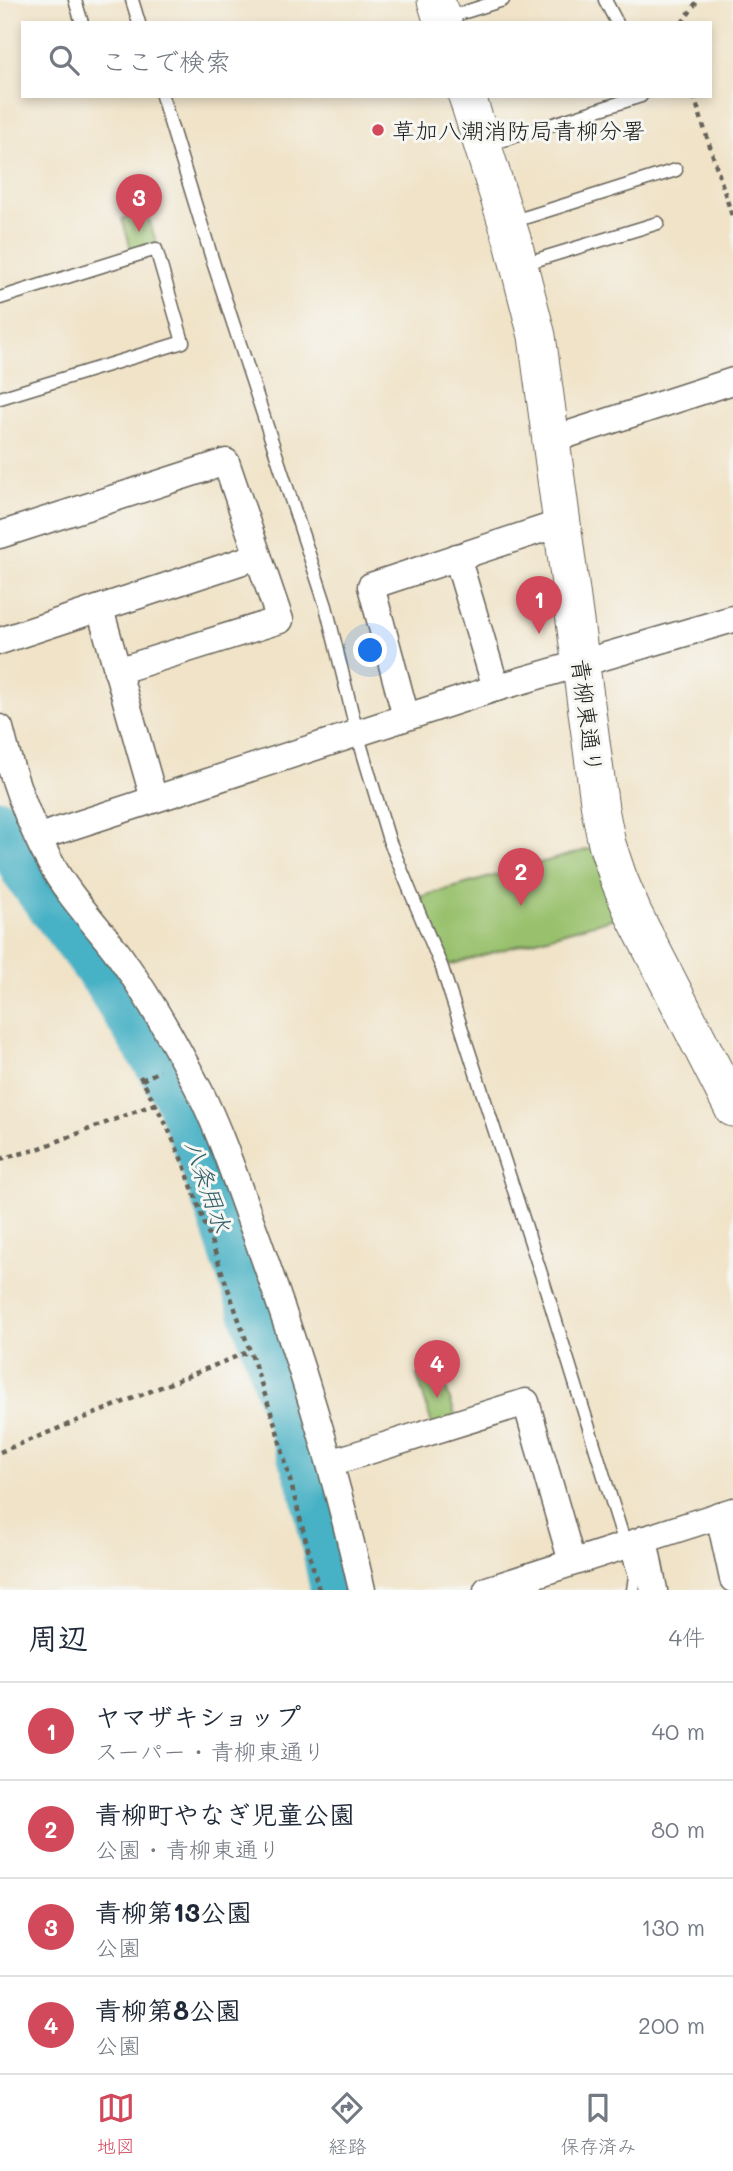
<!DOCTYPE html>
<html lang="ja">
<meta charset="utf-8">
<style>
:root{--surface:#fff;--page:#f6f6f7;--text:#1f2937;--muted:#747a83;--line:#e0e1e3;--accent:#d1495b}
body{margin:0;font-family:Mali,"Klee One",sans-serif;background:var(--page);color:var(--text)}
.you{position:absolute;left:371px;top:651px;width:24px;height:24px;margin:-18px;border:5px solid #fff;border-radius:50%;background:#1a73e8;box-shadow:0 0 0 10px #1a73e833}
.badge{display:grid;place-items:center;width:46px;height:46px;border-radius:50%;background:var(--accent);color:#fff;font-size:23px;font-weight:700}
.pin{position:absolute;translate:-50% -58px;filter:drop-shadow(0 2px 4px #0008)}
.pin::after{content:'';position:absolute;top:37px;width:24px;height:21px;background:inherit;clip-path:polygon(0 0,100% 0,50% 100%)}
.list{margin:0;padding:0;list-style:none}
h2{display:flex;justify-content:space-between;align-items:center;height:91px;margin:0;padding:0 28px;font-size:30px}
h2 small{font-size:23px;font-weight:400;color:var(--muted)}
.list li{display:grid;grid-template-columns:46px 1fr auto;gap:21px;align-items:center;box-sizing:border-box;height:98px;padding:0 28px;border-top:2px solid var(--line)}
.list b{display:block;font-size:26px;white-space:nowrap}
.list p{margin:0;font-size:23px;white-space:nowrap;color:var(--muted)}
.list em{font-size:23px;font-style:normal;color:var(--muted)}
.icon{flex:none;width:38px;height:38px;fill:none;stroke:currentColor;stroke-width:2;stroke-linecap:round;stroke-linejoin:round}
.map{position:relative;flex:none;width:733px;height:1590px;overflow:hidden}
.search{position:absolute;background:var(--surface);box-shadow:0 4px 10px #0003;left:21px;right:21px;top:21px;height:77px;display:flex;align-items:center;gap:18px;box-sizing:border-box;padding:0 24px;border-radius:0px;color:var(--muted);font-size:26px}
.sheet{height:483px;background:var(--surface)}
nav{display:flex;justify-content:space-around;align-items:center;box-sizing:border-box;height:98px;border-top:2px solid var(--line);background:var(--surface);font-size:19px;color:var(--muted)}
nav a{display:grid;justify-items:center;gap:4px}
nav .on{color:var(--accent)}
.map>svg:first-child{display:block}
.green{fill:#99c16d;stroke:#5a6e44;stroke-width:2}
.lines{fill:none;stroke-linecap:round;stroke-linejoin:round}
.river{stroke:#47b1c5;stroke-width:46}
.lane-casing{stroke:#666258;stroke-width:15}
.street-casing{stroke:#666258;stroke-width:29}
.secondary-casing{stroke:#666258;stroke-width:39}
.path{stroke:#666258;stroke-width:4.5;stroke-dasharray:5 5;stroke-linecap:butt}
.lane{stroke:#fff;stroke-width:12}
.street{stroke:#fff;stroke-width:26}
.secondary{stroke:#fff;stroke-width:37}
.poi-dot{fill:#d1495b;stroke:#f6f6f2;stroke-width:2.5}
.labels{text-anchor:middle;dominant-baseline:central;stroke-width:6;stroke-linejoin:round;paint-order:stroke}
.poi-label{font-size:23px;fill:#1c1c1c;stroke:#f6f6f2;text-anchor:start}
.street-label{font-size:23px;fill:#1c1c1c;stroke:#f6f6f2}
.water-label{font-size:24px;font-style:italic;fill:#2f5f68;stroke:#f6f6f2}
</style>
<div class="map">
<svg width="733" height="1590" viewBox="0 0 733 1590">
<rect width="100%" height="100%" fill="#f6f6f2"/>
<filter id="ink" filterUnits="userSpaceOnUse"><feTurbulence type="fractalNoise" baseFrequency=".0143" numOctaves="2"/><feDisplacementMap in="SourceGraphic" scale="14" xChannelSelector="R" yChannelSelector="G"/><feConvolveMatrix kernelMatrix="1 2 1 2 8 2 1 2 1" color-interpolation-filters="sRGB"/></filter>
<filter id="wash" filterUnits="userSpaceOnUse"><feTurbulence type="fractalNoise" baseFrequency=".00686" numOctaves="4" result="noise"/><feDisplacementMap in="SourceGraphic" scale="28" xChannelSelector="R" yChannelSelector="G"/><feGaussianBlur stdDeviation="1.57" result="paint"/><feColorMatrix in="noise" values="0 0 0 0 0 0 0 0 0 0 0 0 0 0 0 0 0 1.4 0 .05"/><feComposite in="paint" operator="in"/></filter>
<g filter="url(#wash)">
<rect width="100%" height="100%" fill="#f0e3c8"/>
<!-- green -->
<g class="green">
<path d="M146 211 157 244 132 252 122 219Z"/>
<path d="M593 848 621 916 449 965 420 897Z"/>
<path d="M439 1368 457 1420 433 1428 417 1375Z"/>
</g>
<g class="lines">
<!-- river -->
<path class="river" d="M0 822 25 873 104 979 175 1093 199 1153 315 1499 333 1590"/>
</g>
</g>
<g filter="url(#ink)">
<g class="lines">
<defs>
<g id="lane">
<path d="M75 0 82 23"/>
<path d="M132 0 139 23"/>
<path d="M605 0 617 23"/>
<path d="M446 18 503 0"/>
<path d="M162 96 214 265 326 606 357 733 389 840 442 968 544 1283 635 1576 633 1590"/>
<path d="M485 146 641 96"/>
<path d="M511 222 676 170"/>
<path d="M520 265 658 223"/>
<path d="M0 298 156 249 183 342 0 398"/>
</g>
<g id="street">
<path d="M551 440 733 381"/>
<path d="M0 535 226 462 280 620 117 671"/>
<path d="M457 557 496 688"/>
<path d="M100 609 154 799"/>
<path d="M0 641 258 556"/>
<path d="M406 717 371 586 561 523"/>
<path d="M0 728C10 771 29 824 50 862 68 896 97 925 119 955 149 997 177 1047 200 1092 223 1138 238 1188 256 1235 298 1352 335 1469 362 1590"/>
<path d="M39 837 496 688 733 619"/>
<path d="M330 1463 526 1402 572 1562"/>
<path d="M719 1515 733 1579"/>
<path d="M644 1539 654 1590"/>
<path d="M487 1590 733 1511"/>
</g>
<g id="secondary">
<path d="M436 0 443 23"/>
<path d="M467 96 513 242 537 336 600 809 607 844 618 877 633 913 733 1108"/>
</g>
</defs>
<!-- lane casing -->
<use href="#lane" class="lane-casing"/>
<!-- street casing -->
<use href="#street" class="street-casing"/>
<!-- secondary casing -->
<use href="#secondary" class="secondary-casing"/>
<!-- path -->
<g class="path">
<path d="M682 23 698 0"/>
<path d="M694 96 733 219"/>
<path d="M140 1076 167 1126 184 1165 250 1351 276 1427 319 1590"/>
<path d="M142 1080 160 1071"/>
<path d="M0 1159 35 1150 155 1104"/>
<path d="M0 1452 250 1351"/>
</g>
<!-- lane -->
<use href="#lane" class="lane"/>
<!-- street -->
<use href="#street" class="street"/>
<!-- secondary -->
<use href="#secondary" class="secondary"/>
</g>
</g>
<!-- markers -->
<circle class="poi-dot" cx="378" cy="130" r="7"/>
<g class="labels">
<!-- poi labels -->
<g class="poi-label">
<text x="392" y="130">草加八潮消防局青柳分署</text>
</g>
<!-- street labels -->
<g class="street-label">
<text transform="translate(588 716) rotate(83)">青柳東通り</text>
</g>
<!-- water labels -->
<g class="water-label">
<text transform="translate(209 1186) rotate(71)">八条用水</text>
</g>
</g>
</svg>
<div class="you"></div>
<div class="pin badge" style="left:539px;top:634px">1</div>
<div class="pin badge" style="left:521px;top:906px">2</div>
<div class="pin badge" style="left:139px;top:232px">3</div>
<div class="pin badge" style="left:437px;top:1398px">4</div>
<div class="search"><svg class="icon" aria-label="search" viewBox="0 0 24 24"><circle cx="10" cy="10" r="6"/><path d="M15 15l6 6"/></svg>ここで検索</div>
</div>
<section class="sheet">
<h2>周辺<small>4件</small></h2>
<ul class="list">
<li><span class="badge">1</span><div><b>ヤマザキショップ</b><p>スーパー · 青柳東通り</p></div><em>40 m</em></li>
<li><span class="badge">2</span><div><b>青柳町やなぎ児童公園</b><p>公園 · 青柳東通り</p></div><em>80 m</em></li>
<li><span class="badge">3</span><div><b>青柳第13公園</b><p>公園</p></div><em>130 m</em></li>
<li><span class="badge">4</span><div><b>青柳第8公園</b><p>公園</p></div><em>200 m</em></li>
</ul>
</section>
<nav>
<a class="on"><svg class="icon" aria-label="map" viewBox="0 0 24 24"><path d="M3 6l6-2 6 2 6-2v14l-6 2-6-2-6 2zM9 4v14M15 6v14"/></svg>地図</a>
<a><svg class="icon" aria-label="directions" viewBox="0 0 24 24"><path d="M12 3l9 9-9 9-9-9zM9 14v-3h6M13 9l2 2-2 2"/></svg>経路</a>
<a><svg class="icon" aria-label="saved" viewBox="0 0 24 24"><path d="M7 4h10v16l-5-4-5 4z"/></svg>保存済み</a>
</nav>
